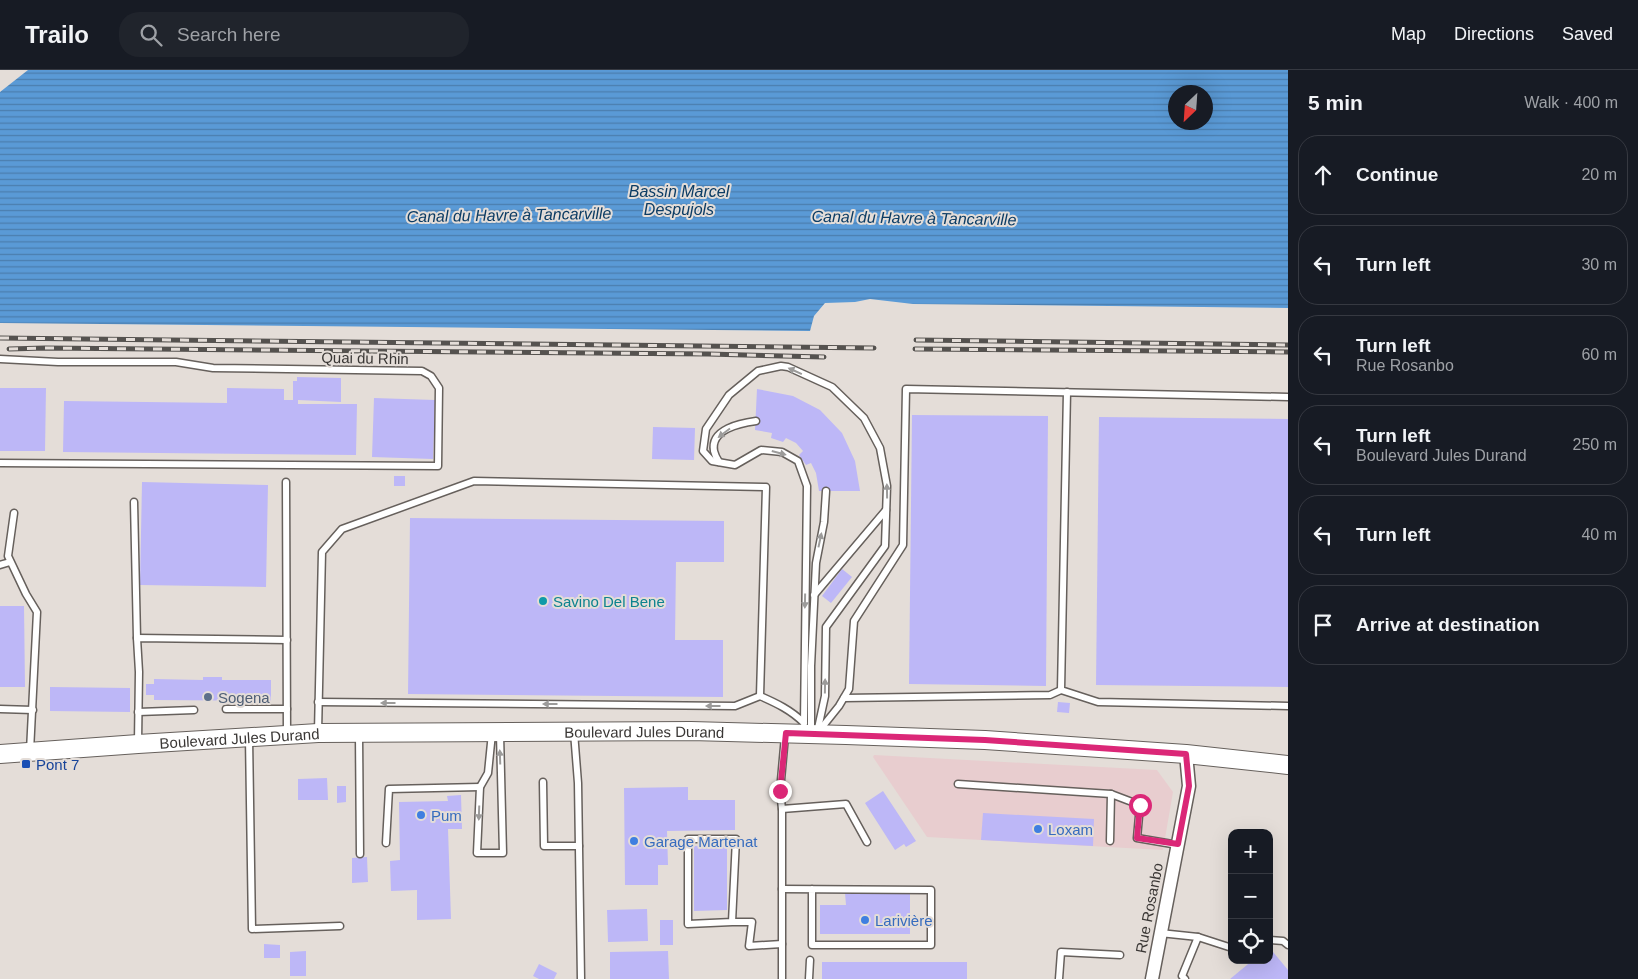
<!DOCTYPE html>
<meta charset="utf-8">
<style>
:root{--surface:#171b24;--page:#20242c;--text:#f1f3f6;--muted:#9ea1a6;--line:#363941}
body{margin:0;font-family:Arial,sans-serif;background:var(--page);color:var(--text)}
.controls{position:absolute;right:15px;bottom:15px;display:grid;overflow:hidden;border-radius:10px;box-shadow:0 5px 20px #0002}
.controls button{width:45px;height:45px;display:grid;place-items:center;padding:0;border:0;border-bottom:1px solid var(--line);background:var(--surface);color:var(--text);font:25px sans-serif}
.compass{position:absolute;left:1168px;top:15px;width:45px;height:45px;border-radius:50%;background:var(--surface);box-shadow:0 5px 20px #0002;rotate:205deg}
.stop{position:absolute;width:15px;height:15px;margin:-11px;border:4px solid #db2777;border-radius:50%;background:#fff}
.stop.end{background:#db2777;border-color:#fff;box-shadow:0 1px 5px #0008}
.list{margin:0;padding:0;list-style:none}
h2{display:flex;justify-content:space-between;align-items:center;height:65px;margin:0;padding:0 20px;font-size:21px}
h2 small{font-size:16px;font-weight:400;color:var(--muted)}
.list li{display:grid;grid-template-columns:32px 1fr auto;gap:15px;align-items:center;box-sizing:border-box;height:80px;margin:0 10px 10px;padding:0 10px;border:1px solid var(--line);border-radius:20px}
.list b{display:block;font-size:19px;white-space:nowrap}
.list p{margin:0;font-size:16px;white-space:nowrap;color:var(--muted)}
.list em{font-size:16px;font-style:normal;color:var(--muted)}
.icon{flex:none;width:28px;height:28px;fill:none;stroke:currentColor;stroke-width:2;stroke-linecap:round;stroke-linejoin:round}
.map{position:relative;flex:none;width:1288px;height:909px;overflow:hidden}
header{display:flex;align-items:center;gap:30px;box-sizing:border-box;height:70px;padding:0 25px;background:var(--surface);border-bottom:1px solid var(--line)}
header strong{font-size:24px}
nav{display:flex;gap:28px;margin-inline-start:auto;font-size:18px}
.search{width:350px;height:45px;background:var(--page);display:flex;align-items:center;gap:12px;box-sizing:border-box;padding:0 18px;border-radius:20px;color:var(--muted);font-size:19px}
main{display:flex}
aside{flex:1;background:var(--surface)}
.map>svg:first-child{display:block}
.commercial{fill:#e8cdcf}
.water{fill:url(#water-rules);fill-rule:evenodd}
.building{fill:#bdb7f7}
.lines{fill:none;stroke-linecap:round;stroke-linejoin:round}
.service-casing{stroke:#66605c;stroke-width:9}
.minor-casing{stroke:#66605c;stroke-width:15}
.secondary-casing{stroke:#66605c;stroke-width:20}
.service{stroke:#fff;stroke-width:6}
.minor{stroke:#fff;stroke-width:12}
.secondary{stroke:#fff;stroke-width:18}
.rail-casing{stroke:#55524f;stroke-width:5}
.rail{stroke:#e4ddd8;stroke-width:3;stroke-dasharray:9;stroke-linecap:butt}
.oneway{fill:#9c9b9a}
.route{stroke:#db2777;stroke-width:6}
.culture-dot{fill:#0f9aa8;stroke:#e4ddd8;stroke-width:2}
.service-dot{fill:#5c6f8a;stroke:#e4ddd8;stroke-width:2}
.transit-dot{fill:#1a4fb4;stroke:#e4ddd8;stroke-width:2}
.shop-dot{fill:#3f7fe0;stroke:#e4ddd8;stroke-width:2}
.labels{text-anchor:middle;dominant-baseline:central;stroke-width:4;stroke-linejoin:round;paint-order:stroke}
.street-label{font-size:15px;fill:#3a3735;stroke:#e4ddd8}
.culture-label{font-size:15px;fill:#0d838f;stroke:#e4ddd8;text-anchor:start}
.service-label{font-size:15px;fill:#4e5e75;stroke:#e4ddd8;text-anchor:start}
.transit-label{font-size:15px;fill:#164399;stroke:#e4ddd8;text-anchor:start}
.shop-label{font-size:15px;fill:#366cbe;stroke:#e4ddd8;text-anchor:start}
.water-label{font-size:16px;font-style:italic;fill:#0c3c64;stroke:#e4ddd8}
</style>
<header>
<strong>Trailo</strong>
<div class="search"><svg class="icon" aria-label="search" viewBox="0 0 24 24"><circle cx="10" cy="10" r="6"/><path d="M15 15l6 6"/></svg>Search here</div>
<nav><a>Map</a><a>Directions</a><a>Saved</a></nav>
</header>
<main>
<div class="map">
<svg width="1288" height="909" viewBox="0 0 1288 909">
<defs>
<pattern id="water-rules" width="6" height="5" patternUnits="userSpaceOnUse" patternTransform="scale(1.25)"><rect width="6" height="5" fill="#5a9ad6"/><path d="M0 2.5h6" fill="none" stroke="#4b7eae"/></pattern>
</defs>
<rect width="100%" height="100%" fill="#e4ddd8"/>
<!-- commercial -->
<path class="commercial" d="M874 685 1157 700 1173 722 1163 780 927 767 873 687Z"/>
<!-- water -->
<path class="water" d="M28 0H1288V238L913 234 870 229 855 232 825 233 814 246 810 261 0 253V22ZM1176 22H1206V52H1176Z"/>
<!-- building -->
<g class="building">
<path d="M297 307 341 308V332L298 330V334H357L356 385 63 382 64 331 227 333V318L284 319V330H293V311H297Z"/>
<path d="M0 318H46L45 381H0Z"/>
<path d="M757 319 793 326 820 340 842 363 855 391 860 421H819L816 403 811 393 806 395 799 385 803 381 796 373 786 368 783 372 771 368 772 363 755 360Z"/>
<path d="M374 328 435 330 433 389 372 387Z"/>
<path d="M912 345 1048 346 1046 616 909 614Z"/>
<path d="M1099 347 1288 349V617L1096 615Z"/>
<path d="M653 357 695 358 694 390 652 389Z"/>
<rect x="394" y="406" width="11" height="10"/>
<path d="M142 412 268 415 266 517 140 515Z"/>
<path d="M410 448 724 451V492H676L675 570H723V627L408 624Z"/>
<path d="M842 499 852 507 831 533 822 526Z"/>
<path d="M0 536H24L25 617H0Z"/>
<path d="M203 607H222V610H271V631L154 630V625H146V614H154V609L203 610Z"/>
<path d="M50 617 130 618V642L50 641Z"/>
<path d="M1058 632 1070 633 1069 643 1057 642Z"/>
<path d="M327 708 328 730H298V709Z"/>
<path d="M337 716H346V732L337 733Z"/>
<path d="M688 717V730H735V760L667 761 668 795H658V815H625L624 718Z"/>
<path d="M883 721 916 771 906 777 904 774 895 780 865 733Z"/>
<path d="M461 725 462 759H448L451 849 417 850V820L391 821 390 791 400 790 399 732 448 731 447 726Z"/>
<path d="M983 743 1094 749 1093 776 981 770Z"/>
<path d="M727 775V840L694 841V776Z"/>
<path d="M367 787 368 812 352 813V788Z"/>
<path d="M845 823H910V864H820V835H846Z"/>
<path d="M647 839 648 871 608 872 607 840Z"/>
<rect x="660" y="850" width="13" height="25"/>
<path d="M264 874 280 875V888H264Z"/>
<path d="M1269 877 1288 900V909H1230L1253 890H1269Z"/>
<path d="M306 881V906H290V882Z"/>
<path d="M668 881 669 909H610V882Z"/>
<rect x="822" y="892" width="145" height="17"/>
<path d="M539 894 557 903 554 909H539L533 906Z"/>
</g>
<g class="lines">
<defs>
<g id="service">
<path d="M0 289 58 292H176L213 298 422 301 431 306 439 318 438 396 0 393"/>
<path d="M1067 322 1061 620 1098 632 1288 636"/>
<path d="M719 392C717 389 715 385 714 381 710 359 741 353 756 351"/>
<path d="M286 412 287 664"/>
<path d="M134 432 137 568"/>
<path d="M14 443 8 486 26 524 37 542 30 681"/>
<path d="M0 495 10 492"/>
<path d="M814 525 886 440"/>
<path d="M844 628 1050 625 1061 620"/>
<path d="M318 632 735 636 760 626"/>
<path d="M0 639 33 640"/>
<path d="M226 639H287"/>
<path d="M138 642 194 640"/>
<path d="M804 653 807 416 798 391 782 382 761 380 735 395 712 391 703 381 706 359 729 325 758 301 781 296 788 297 832 317 864 348 880 378 887 416 885 476 826 557 825 626 817 663"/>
<path d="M811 658V596L816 493 824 452 826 421"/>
<path d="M819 661 839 636 849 619 854 551 903 475 906 319 1288 327"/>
<path d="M318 662 322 482 342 459 474 411 766 417 760 626C776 633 791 640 804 653"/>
<path d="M574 662 578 713 581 909"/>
<path d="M492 663 488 703 480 717 477 783H503L500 664"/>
<path d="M359 665 360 784"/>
<path d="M249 668 252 859 340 856"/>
<path d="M138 672 139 602 137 568 287 570"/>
<path d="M543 712 544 776H579"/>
<path d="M958 714 1111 724 1140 735 1137 768 1178 775"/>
<path d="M782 739 846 734 867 772"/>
<path d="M1110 771 1111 724"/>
<path d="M386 773 389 719 480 717"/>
<path d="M782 819 931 820V875H812V819"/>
<path d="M732 852 688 854V769H736L732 852H752L749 876 782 874"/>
<path d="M1160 863 1198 867 1232 878"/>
<path d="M1269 870 1283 871 1288 875"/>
<path d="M782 909V739L780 721 785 666"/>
<path d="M809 909 810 890"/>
<path d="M1059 909 1061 882 1120 885"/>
<path d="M1185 909 1182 906 1198 867"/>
</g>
<path id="minor" d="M1152 909 1189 716 1186 684"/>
<g id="secondary">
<path id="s1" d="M0 684 138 674 318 663 691 661 846 665 985 670 1186 684 1288 695"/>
</g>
</defs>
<!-- service casing -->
<use href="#service" class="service-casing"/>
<!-- minor casing -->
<use href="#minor" class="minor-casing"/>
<!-- secondary casing -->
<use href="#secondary" class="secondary-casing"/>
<!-- service -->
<use href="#service" class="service"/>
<!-- minor -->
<use href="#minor" class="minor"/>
<!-- secondary -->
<use href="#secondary" class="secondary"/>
<defs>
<g id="rail">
<path d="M0 268 874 278"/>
<path d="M916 270 1288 275"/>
<path d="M9 279 45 278 708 284 824 287"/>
<path d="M915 279 1288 282"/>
</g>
</defs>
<!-- rail casing -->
<use href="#rail" class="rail-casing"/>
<!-- rail -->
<use href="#rail" class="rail"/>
</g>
<!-- one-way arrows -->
<defs><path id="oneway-solid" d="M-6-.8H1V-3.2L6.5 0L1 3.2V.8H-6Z" transform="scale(1.25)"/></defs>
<g class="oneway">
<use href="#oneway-solid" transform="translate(795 301) rotate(-156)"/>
<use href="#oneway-solid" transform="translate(724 363) rotate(143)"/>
<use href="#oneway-solid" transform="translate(779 383) rotate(15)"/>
<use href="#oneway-solid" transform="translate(887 421) rotate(-91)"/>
<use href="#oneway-solid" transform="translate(820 470) rotate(-78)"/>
<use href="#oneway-solid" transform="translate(805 531) rotate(91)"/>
<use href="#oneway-solid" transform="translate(825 616) rotate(-89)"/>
<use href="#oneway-solid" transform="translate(388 633) rotate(-180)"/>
<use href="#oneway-solid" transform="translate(550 634) rotate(-180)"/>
<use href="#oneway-solid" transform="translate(713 636) rotate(-180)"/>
<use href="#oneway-solid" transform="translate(500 687) rotate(-92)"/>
<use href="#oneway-solid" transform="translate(479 743) rotate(92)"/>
</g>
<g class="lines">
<!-- route -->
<path class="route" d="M780 721 786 663 985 670 1186 684 1189 716 1178 774 1137 768 1140 735"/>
</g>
<!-- markers -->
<circle class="culture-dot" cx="543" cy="531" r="5"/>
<circle class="service-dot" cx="208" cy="627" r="5"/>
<rect class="transit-dot" x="21" y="689" width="10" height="10" rx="2.5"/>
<g class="shop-dot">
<circle cx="421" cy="745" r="5"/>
<circle cx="1038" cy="759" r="5"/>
<circle cx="634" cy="771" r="5"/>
<circle cx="865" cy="850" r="5"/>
</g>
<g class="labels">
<!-- street labels -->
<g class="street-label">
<text transform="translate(365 288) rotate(1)">Quai du Rhin</text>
<text stroke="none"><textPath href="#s1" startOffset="645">Boulevard Jules Durand</textPath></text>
<text stroke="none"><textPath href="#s1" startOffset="240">Boulevard Jules Durand</textPath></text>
<text transform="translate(1149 838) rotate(-79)">Rue Rosanbo</text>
</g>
<!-- culture labels -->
<g class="culture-label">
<text x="553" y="531">Savino Del Bene</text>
</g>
<!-- service labels -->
<g class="service-label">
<text x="218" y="627">Sogena</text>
</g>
<!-- transit labels -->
<g class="transit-label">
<text x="36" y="694">Pont 7</text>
</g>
<!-- shop labels -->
<g class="shop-label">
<text x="431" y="745">Pum</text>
<text x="1048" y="759">Loxam</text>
<text x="644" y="771">Garage Martenat</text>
<text x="875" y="850">Larivière</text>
</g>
<!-- water labels -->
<g class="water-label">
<text x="679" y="121">Bassin Marcel<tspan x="679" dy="18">Despujols</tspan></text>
<text transform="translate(509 145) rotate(-1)">Canal du Havre à Tancarville</text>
<text transform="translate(914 148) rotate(1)">Canal du Havre à Tancarville</text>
</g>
</g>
</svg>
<div class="controls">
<button>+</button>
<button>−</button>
<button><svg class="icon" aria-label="locate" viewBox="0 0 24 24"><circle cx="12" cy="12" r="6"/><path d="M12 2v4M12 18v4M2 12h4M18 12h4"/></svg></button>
</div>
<svg class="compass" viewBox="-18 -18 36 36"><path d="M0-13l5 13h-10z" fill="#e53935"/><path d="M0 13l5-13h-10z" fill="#9ea1a6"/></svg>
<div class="stop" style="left:1140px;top:735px"></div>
<div class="stop end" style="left:780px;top:721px"></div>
</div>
<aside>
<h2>5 min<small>Walk · 400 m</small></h2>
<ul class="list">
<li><svg class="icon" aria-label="ahead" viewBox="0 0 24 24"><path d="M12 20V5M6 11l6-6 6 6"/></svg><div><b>Continue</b></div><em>20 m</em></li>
<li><svg class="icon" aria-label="left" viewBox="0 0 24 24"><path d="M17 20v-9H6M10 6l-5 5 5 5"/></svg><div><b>Turn left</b></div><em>30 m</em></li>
<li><svg class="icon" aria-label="left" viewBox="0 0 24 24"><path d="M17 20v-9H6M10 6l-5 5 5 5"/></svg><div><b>Turn left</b><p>Rue Rosanbo</p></div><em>60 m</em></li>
<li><svg class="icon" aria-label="left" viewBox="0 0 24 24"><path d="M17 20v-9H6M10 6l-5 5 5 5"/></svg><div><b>Turn left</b><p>Boulevard Jules Durand</p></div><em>250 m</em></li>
<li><svg class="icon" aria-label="left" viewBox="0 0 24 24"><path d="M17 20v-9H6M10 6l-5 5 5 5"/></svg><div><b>Turn left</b></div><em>40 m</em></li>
<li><svg class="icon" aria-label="arrive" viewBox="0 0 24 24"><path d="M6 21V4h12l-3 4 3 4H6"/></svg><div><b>Arrive at destination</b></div></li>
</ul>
</aside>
</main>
